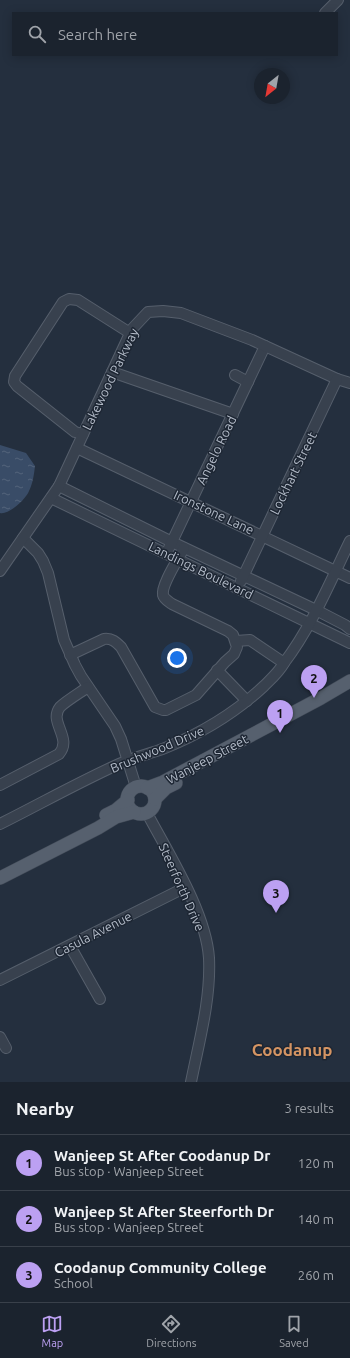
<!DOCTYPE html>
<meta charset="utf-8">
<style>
:root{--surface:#1b232e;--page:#242b36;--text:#f1f3f6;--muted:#a0a4aa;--line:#39404a;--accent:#bca0f2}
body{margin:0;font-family:Ubuntu,sans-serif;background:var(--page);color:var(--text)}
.compass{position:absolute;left:254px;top:68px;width:36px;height:36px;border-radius:50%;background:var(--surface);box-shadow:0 2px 10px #0003;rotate:211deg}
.you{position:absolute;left:177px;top:658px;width:14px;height:14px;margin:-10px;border:3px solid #fff;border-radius:50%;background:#1a73e8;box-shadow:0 0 0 6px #1a73e833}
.badge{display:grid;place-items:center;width:26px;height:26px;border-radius:50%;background:var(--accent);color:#111;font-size:13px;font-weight:700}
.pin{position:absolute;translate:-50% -33px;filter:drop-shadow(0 1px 2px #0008)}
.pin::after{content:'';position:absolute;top:21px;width:14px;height:12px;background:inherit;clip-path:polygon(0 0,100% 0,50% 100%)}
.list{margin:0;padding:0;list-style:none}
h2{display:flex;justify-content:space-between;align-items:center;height:52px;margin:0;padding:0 16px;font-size:17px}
h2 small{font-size:13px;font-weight:400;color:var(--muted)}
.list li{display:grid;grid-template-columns:26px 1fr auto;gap:12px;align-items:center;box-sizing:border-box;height:56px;padding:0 16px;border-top:1px solid var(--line)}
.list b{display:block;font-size:15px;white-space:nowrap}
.list p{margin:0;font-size:13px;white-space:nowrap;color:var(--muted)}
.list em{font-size:13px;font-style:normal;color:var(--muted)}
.icon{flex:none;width:22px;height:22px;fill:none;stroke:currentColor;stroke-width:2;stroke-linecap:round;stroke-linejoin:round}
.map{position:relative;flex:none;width:350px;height:1082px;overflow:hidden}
.search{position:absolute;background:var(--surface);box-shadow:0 2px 10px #0003;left:12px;right:12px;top:12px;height:44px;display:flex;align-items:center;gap:10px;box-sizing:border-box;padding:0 14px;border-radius:0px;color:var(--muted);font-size:15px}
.sheet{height:220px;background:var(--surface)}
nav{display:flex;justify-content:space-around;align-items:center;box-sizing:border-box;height:56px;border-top:1px solid var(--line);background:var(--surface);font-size:11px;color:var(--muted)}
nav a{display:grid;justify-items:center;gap:2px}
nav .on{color:var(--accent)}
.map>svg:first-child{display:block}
.water{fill:url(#water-ripples)}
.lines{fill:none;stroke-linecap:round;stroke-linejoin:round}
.minor-casing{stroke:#565f6c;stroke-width:12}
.major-casing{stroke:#414a57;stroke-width:14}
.minor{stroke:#38414e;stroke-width:10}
.major{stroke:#56606e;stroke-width:13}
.labels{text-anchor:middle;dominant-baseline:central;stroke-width:3;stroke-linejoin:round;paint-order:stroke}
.street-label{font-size:13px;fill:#b4bcc9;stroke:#1d2633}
.district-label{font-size:17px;font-weight:bold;fill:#d59563;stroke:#1d2633}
</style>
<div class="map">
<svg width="350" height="1082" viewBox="0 0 350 1082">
<defs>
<pattern id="water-ripples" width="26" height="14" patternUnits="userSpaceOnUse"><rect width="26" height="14" fill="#394c67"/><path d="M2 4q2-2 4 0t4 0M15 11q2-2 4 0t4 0" fill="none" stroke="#53647b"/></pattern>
</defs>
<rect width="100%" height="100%" fill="#242f3e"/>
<!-- water -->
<path class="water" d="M0 445 26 453 35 466C34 474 33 483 29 491 26 499 9 515 0 513Z"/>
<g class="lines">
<defs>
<g id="minor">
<path d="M325 13 338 0"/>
<path d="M112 372 233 414"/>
<path d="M235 375 248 382"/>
<path d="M83 434 75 432 17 386 14 382 15 376 63 302 69 299 78 300 130 333"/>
<path d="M77 448 350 578"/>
<path d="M59 486 172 542 316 610 345 625 350 629"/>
<path d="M51 498 350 643"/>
<path d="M23 538 38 553 43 561 48 573 64 640 75 665 81 676 115 726 121 739 136 787"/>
<path d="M169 548 265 346"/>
<path d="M0 571 59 486 132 329 148 312 163 311 181 313 252 340 337 379 350 383"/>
<path d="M241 581 337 379"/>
<path d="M236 641 250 640 284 663"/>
<path d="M70 655 104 639C112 638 116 642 121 647L155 707 163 710H166L196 695 225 662 234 654 237 647 233 635 228 631 172 604C168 601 164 599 163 595 161 585 179 558 184 548"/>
<path d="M217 670 247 701"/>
<path d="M0 785 59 754C73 738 48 722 60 707 66 701 81 692 88 687"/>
<path d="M147 813C168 853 206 912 209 958 211 999 199 1042 191 1082"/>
<path d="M0 824C40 804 79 782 119 764 134 757 150 754 165 748 202 733 235 713 264 686 271 679 279 672 284 663 312 626 330 582 350 541"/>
<path d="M70 946 100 999"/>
<path d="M0 980 186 887"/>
<path d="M0 1037 6 1048"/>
</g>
<g id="major">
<circle cx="141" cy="800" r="14"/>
<path d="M147 788 163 782 321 698 350 681"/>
<path d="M155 799 166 788 176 783"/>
<path d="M106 815 116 810 128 800"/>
<path d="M0 878 98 828 116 817 134 812"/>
</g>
</defs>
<!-- minor casing -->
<use href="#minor" class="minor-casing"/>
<!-- major casing -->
<use href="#major" class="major-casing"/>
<!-- minor -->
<use href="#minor" class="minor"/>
<!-- major -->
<use href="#major" class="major"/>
</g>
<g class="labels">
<!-- street labels -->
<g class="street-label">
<text transform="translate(110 379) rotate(-64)">Lakewood Parkway</text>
<text transform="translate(216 450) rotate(-64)">Angelo Road</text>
<text transform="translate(293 473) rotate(-64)">Lockhart Street</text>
<text transform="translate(214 512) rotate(25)">Ironstone Lane</text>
<text transform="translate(201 570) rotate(26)">Landings Boulevard</text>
<text transform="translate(157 749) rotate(-23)">Brushwood Drive</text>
<text transform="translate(207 759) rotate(-28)">Wanjeep Street</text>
<text transform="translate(182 887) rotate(66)">Steerforth Drive</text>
<text transform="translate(93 934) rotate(-27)">Casula Avenue</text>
</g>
<!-- district labels -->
<g class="district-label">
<text x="292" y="1049">Coodanup</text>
</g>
</g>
</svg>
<svg class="compass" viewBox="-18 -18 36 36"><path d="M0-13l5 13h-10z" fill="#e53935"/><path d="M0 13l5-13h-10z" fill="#a0a4aa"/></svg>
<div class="you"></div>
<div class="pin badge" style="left:280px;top:733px">1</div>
<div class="pin badge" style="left:314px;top:698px">2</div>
<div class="pin badge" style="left:276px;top:913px">3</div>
<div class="search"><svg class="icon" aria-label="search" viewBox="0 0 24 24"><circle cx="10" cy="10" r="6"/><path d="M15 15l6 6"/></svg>Search here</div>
</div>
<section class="sheet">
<h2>Nearby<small>3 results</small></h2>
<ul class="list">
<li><span class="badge">1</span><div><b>Wanjeep St After Coodanup Dr</b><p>Bus stop · Wanjeep Street</p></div><em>120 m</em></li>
<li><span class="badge">2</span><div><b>Wanjeep St After Steerforth Dr</b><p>Bus stop · Wanjeep Street</p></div><em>140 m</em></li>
<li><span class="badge">3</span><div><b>Coodanup Community College</b><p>School</p></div><em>260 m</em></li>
</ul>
</section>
<nav>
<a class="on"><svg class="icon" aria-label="map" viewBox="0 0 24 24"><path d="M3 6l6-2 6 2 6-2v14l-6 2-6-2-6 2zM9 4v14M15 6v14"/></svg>Map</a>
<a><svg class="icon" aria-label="directions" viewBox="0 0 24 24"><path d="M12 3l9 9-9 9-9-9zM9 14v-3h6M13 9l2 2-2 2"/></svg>Directions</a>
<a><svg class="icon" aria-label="saved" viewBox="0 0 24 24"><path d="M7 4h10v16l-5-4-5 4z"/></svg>Saved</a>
</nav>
